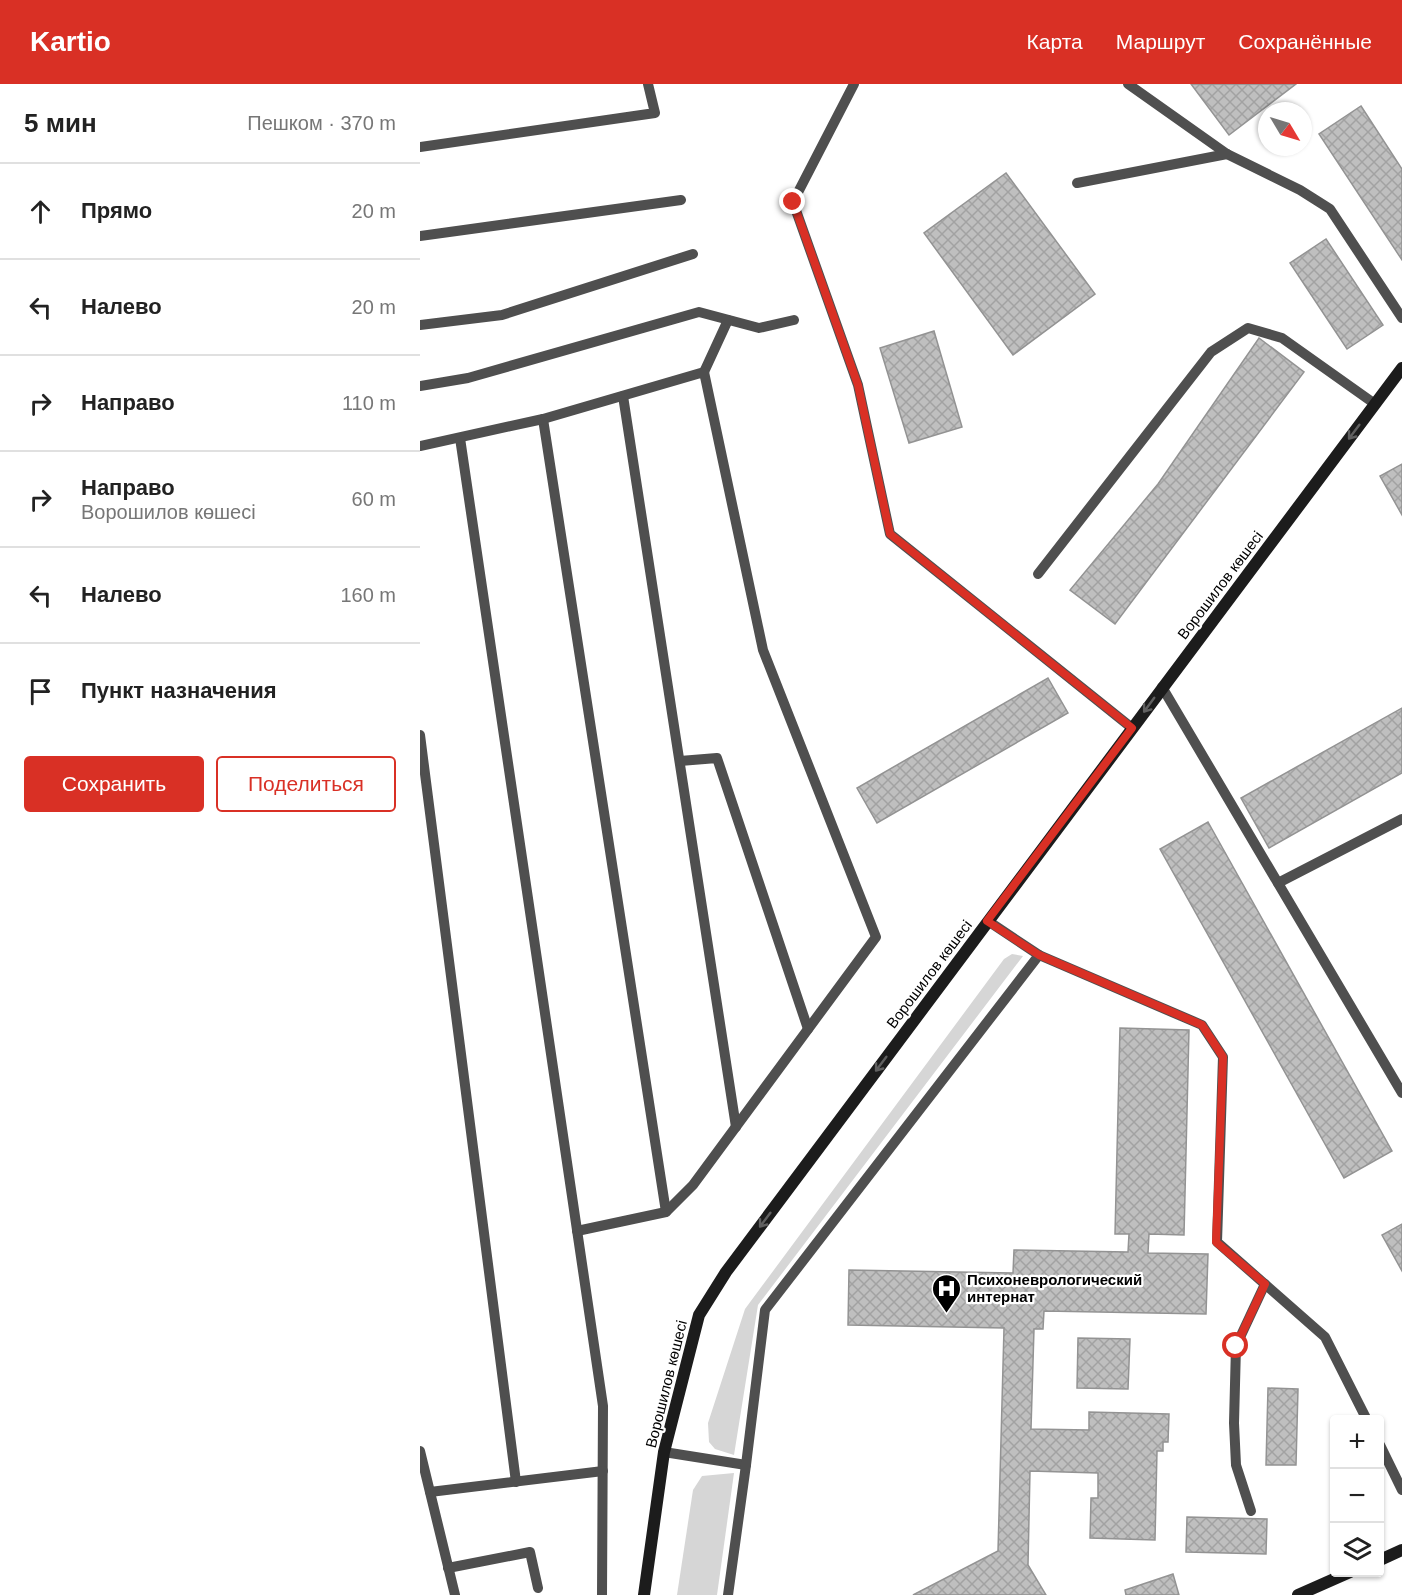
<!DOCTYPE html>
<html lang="ru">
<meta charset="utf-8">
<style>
:root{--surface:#fff;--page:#f2f2f2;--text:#222;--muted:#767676;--line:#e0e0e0;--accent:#d93025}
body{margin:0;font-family:Arial,sans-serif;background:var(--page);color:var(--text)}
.controls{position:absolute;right:18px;bottom:18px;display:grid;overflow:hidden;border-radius:6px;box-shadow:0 2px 4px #0004}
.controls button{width:54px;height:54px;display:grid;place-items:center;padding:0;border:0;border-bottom:2px solid var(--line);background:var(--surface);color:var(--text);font:30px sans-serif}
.compass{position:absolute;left:838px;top:18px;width:54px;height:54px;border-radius:50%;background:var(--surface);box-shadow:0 2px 4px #0004;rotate:128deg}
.stop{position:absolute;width:18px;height:18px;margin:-14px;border:4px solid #d93025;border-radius:50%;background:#fff}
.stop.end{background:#d93025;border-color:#fff;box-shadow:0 2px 6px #0008}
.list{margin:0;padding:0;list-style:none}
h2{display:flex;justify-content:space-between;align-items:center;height:78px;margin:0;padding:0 24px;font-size:26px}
h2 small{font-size:20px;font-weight:400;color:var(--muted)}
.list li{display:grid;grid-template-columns:39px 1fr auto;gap:18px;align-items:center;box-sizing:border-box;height:96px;padding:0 24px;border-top:2px solid var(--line)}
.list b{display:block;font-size:22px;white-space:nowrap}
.list p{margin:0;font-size:20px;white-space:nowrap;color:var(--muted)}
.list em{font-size:20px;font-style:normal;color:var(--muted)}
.actions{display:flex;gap:12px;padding:18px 24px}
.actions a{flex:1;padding:14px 0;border:2px solid var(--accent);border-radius:6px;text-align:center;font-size:21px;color:var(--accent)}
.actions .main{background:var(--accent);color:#fff}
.icon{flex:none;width:33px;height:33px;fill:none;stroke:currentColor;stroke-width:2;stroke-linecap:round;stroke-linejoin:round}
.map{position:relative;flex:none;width:982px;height:1511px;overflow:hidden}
header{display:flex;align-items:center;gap:36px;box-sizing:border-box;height:84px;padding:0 30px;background:var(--accent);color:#fff}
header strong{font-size:28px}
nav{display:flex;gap:33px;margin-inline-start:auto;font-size:21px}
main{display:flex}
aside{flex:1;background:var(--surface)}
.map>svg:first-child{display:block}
.grass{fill:#d6d6d6}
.building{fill:url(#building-cross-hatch);stroke:#939393;stroke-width:1.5}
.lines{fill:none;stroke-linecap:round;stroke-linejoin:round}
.lane{stroke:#4f4f4f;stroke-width:10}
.secondary{stroke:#1c1c1c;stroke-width:12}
.oneway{stroke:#606060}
.route{stroke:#d93025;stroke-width:8}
.labels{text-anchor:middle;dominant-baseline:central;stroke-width:4.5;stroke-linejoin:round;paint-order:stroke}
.street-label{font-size:15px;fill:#000;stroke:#fff}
.poi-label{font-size:15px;font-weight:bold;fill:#000;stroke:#fff;text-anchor:start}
</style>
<header>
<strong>Kartio</strong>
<nav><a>Карта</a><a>Маршрут</a><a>Сохранённые</a></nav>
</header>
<main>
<aside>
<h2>5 мин<small>Пешком · 370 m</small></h2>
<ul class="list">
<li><svg class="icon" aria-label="ahead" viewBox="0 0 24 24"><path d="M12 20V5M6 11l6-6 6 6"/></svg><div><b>Прямо</b></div><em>20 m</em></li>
<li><svg class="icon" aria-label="left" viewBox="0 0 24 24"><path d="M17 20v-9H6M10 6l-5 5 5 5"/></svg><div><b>Налево</b></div><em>20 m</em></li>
<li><svg class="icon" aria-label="right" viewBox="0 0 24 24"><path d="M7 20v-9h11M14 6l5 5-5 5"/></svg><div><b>Направо</b></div><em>110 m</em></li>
<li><svg class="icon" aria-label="right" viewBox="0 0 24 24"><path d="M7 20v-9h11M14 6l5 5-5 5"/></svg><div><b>Направо</b><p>Ворошилов көшесі</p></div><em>60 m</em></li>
<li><svg class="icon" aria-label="left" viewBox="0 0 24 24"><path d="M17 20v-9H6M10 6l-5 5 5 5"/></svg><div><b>Налево</b></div><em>160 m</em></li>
<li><svg class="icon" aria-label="arrive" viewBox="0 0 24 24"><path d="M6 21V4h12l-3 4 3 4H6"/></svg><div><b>Пункт назначения</b></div></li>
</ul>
<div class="actions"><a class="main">Сохранить</a><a>Поделиться</a></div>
</aside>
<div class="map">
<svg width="982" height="1511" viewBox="0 0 982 1511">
<defs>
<pattern id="building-cross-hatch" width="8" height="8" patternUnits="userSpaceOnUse" patternTransform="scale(1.5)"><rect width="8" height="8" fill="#bfbfbf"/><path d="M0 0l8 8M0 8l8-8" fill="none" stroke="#a2a2a2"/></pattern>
</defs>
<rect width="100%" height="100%" fill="#fff"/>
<!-- grass -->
<g class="grass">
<path d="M592 870 603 872 338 1221 314 1371 295 1365 289 1358 288 1339 325 1225 584 875Z"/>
<path d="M314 1389 297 1511H257L273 1406 282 1392Z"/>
</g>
<!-- building -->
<g class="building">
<path d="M771 0H876L809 51Z"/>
<path d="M941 22 982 85V176L899 50Z"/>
<path d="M586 89 675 210 593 271 504 149Z"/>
<path d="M906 155 963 241 927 265 870 179Z"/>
<path d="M514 247 542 343 489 359 460 264Z"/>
<path d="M839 254 884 288 695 540 650 506 738 400Z"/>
<path d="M982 380V431L960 392Z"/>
<path d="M628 594 648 629 457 739 437 704Z"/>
<path d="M982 624V689L849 764 821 714Z"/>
<path d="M788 738 972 1067 924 1094 740 765Z"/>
<path d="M700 944 769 946 764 1151 729 1150 728 1169 788 1170 786 1230 624 1227 623 1245H614L611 1345 669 1346V1328L749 1330 748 1358H743V1367H737L735 1456 670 1454 671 1414H678V1389L610 1387 608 1481 626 1511H493L578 1467 584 1244 428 1241 429 1186 593 1189 594 1166 708 1168 709 1150H695Z"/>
<path d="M982 1140V1187L962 1151Z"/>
<path d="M658 1254 710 1255 708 1305 657 1304Z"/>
<path d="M848 1304 878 1305 876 1381H846Z"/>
<path d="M767 1433 847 1435 846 1470 766 1468Z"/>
<path d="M753 1490 759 1511H706L705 1506Z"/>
</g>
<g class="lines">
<!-- lane -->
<g class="lane">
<path d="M434 0 373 118 438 301 470 450 712 644"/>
<path d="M708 0 807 70 880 106 910 125 982 234"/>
<path d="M0 63 235 29 228 0"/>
<path d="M657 99 807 70"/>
<path d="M0 152 261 116"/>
<path d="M0 241 82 231 273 170"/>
<path d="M284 288 308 236"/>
<path d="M0 302 48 294 279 228 339 244 374 236"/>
<path d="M203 312 316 1043"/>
<path d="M123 335 246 1128"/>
<path d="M40 354 183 1322 182 1511"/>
<path d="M0 362 123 335 284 288 343 566 456 853 273 1101 246 1128 157 1147"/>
<path d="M618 490 791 268 828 244 862 254 955 320"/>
<path d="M742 603 982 1009"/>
<path d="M0 651 96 1398"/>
<path d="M260 677 297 674 388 945"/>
<path d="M858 799 982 735"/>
<path d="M619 871 782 941 803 973 797 1158 905 1253 947 1336"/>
<path d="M960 1361 982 1406"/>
<path d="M0 1367 35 1511"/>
<path d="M244 1368 326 1381"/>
<path d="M10 1408 183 1387"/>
<path d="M831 1427 816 1381 814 1339 816 1262 845 1200"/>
<path d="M28 1484 110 1468 118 1504"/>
<path d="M308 1511 326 1381 345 1226 619 871 568 837"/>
</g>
<!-- secondary -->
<g class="secondary">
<path d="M960 1476 982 1466"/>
<path d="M224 1511 244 1368 279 1231 306 1188 982 284"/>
<path d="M878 1511 930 1488"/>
</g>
</g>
<!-- one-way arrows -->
<defs><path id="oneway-shaft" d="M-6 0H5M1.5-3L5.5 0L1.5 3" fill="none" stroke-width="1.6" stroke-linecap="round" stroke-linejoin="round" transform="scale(1.5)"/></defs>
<g class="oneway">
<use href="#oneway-shaft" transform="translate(934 348) rotate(127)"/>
<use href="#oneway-shaft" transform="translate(729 621) rotate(126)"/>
<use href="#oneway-shaft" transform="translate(461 980) rotate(127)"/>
<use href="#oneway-shaft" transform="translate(345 1136) rotate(127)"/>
</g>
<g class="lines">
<!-- route -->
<path class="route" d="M373 118 438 301 470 450 712 644 567 837 619 871 782 941 803 973 796 1158 845 1200 816 1262"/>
</g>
<!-- icons -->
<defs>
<symbol id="hospital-pin" viewBox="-11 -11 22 30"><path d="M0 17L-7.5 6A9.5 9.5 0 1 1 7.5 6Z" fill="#000" stroke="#fff"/><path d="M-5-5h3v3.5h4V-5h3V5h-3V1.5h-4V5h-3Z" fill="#fff"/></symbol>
</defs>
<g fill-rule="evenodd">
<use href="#hospital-pin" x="510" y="1188" width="33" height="45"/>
</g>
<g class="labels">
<!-- street labels -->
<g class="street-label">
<text transform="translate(800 501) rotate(-53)">Ворошилов көшесі</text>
<text transform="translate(509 890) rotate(-53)">Ворошилов көшесі</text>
<text transform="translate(246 1300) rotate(-76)">Ворошилов көшесі</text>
</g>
<!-- poi labels -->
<g class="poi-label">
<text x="547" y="1195">Психоневрологический<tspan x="547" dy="17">интернат</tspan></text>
</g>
</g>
</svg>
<div class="controls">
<button>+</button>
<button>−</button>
<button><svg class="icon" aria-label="layers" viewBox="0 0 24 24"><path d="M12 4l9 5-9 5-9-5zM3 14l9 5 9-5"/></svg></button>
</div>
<svg class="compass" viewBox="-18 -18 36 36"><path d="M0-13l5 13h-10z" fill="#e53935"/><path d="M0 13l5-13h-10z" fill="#767676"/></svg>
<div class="stop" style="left:816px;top:1262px"></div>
<div class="stop end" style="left:373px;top:118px"></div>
</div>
</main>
